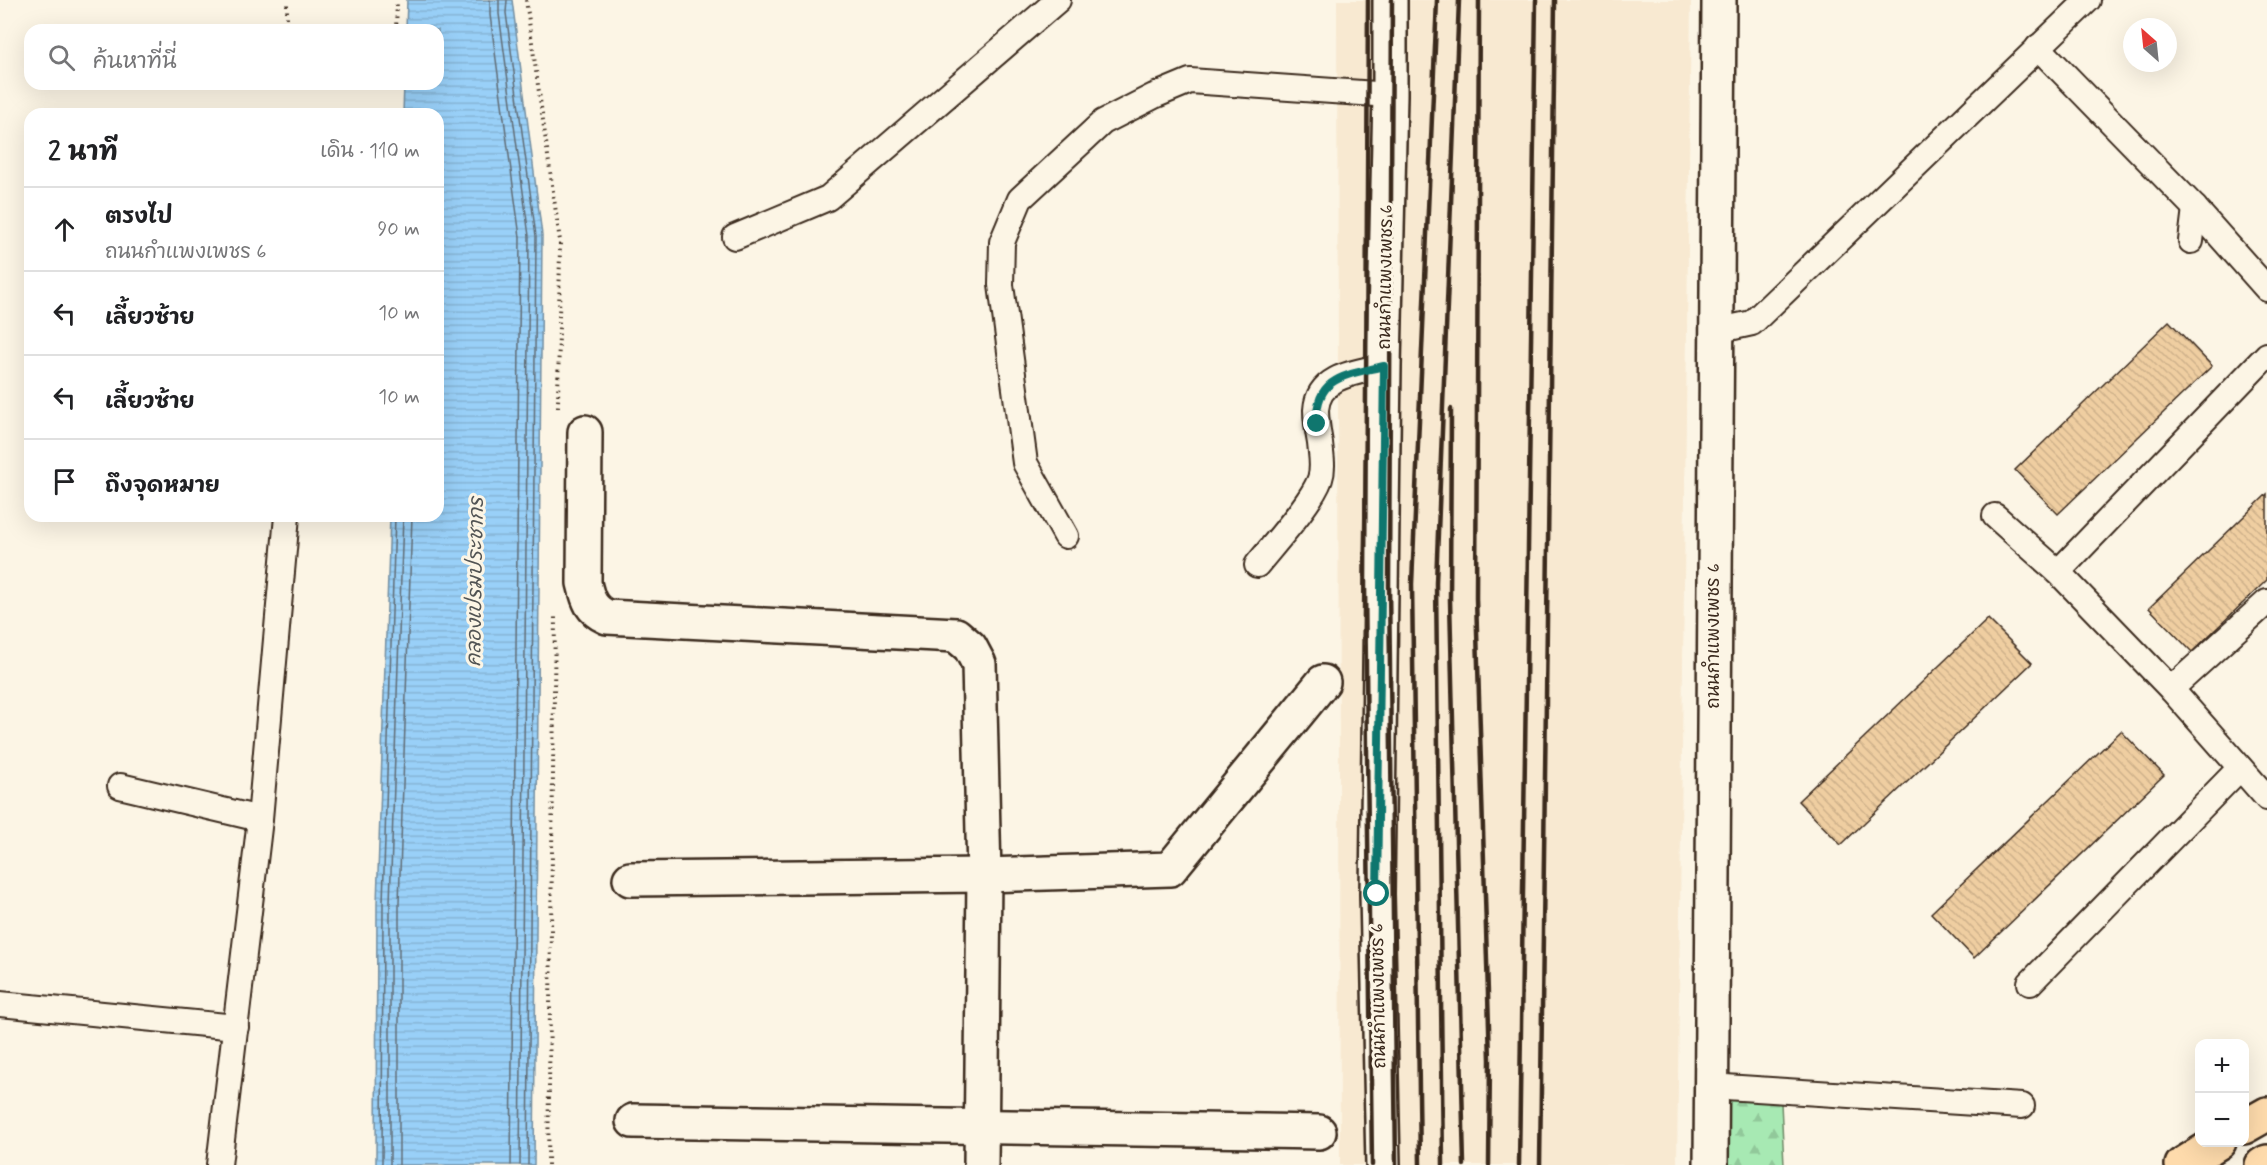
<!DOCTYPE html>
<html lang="th">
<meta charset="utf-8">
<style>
:root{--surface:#fff;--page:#f6f6f6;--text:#202124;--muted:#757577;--line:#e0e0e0}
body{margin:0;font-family:Mynerve,"Playpen Sans Thai",sans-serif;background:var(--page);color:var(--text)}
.controls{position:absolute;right:18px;bottom:18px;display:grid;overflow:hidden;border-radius:12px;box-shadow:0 6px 24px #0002}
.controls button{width:54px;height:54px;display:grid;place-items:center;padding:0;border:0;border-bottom:2px solid var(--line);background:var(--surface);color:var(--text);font:30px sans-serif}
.compass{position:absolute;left:2123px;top:18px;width:54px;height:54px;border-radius:50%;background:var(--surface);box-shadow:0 6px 24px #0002;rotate:333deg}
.stop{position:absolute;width:18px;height:18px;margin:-14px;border:4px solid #0f766e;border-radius:50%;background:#fff}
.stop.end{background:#0f766e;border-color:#fff;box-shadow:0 2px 6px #0008}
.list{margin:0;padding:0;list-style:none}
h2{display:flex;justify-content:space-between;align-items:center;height:78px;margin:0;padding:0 24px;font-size:26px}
h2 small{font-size:20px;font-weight:400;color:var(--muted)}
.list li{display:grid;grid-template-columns:39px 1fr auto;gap:18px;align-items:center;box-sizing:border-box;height:84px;padding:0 24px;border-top:2px solid var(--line)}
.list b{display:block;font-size:22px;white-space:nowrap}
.list p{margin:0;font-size:20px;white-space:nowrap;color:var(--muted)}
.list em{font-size:20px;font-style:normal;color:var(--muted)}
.icon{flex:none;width:33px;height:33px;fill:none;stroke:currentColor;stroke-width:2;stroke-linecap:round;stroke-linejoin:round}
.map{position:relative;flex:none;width:2267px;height:1165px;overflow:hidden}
.search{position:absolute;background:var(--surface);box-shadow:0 6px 24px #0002;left:24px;top:24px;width:420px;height:66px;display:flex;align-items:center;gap:15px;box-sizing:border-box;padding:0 21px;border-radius:18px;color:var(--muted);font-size:22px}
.panel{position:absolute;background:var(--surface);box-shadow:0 6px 24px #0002;left:24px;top:108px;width:420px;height:414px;border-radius:18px}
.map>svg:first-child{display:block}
.built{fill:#f8e9d1}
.forest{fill:url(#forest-firs);stroke:#718a68;stroke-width:1.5}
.water{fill:url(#water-rules);stroke:#738ea1;stroke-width:1.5}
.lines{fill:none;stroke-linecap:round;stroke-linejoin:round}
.shore{stroke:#616c75;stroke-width:1.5}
.building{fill:url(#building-back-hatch);stroke:#3b2a1e;stroke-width:1.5}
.service-casing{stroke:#3b2a1e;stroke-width:28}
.minor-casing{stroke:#3b2a1e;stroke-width:38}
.tertiary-casing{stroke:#3b2a1e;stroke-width:38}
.primary-casing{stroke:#3b2a1e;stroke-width:38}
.path{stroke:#3b2a1e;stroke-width:4;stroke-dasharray:1.5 4.5;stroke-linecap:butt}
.service{stroke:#fcf5e5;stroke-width:24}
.minor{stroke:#fcf5e5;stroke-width:33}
.tertiary{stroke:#fcf5e5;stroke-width:33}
.primary{stroke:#fedbac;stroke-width:33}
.rail{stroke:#3b2a1e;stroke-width:4.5}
.route{stroke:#0f766e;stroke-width:8}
.labels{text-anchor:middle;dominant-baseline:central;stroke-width:6;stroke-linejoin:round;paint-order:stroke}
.street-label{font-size:18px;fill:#3b2a1e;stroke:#fcf5e5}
.water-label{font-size:20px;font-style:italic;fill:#525454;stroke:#fcf5e5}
</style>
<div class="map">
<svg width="2267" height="1165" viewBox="0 0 2267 1165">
<defs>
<pattern id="forest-firs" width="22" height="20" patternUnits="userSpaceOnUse" patternTransform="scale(1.5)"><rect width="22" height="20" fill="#a7e9b3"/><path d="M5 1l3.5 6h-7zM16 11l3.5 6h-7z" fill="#91c89a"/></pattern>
<pattern id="water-rules" width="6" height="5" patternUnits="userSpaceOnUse" patternTransform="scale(1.5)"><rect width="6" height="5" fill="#99d0f8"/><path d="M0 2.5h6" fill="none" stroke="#85b3d4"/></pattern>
<pattern id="building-back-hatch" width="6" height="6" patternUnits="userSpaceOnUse" patternTransform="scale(1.5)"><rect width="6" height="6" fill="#efcea1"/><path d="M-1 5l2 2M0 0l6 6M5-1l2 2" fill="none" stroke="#ceb18a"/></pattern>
</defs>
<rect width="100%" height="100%" fill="#fcf5e5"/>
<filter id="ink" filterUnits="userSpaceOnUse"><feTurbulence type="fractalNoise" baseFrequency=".0167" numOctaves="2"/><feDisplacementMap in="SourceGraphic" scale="12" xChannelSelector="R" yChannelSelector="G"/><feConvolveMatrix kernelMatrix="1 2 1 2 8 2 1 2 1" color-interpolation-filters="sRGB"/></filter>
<g filter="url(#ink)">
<!-- built -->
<path class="built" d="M1337 0H1691L1677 1165H1340Z"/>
<!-- forest -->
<path class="forest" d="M1723 1099 1781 1103 1784 1165H1722Z"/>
<!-- water -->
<path class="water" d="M407 0H512L542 235 534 1165H376L377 903 390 516H438V114H403L404 84H438V30H406Z"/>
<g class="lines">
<!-- shore -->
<g class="shore">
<path d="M490 0V15L520 237 511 1165"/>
<path d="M499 0V14L529 236 520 1165"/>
<path d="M507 0 506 13 536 236 528 1165"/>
<path d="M382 1165 383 903 395 516"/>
<path d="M390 1165V903L403 516"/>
<path d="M399 1165V903L412 516"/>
</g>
</g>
<!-- building -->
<g class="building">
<path d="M2169 321 2212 366 2058 514 2015 470Z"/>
<path d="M2267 494V580L2192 652 2149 608Z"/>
<path d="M1988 619 2032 663 1841 845 1798 801Z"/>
<path d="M2121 731 2164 775 1974 958 1931 913Z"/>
</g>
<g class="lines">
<defs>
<g id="service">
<path d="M2038 47 2195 208 2267 289"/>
<path d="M735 237 828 198 1058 0"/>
<path d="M2191 241 2195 208"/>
<path d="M1716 331 1752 323 2088 0"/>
<path d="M2267 355 2058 572 2171 689 2267 798"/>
<path d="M1995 516 2058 572"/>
<path d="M1066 536 1025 463 1001 285 1002 242 1020 199 1103 122 1154 96 1190 81 1390 95"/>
<path d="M1257 565C1273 545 1312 502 1320 479 1324 467 1321 455 1320 443 1318 432 1316 421 1316 410 1318 375 1358 372 1384 366"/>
<path d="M2171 689 2267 602"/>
<path d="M120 786 260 819"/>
<path d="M2030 983 2240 768"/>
<path d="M0 1004 236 1027"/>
<path d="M1710 1086 2022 1106"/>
<path d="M219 1165 260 819 287 516"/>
</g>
<g id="minor">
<path d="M585 432 584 583C588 600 591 610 607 617L956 635 970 647 979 664 984 875 981 1165"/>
<path d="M630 879 984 875 1170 869 1323 682"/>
<path d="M633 1121 1319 1132"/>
<path d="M1711 1165 1719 0"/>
</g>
<path id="tertiary" d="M1383 1165 1377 894 1384 366 1390 95V0"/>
<g id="primary">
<path d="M2244 1127 2267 1114"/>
<path d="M2182 1165 2219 1142"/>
<path d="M2262 1165 2267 1162"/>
</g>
</defs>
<!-- service casing -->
<use href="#service" class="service-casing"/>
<!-- minor casing -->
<use href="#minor" class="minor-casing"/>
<!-- tertiary casing -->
<use href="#tertiary" class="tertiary-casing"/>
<!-- primary casing -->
<use href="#primary" class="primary-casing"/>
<!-- path -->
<g class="path">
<path d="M526 0 560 241 558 408"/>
<path d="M287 30V0"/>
<path d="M396 30 397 0"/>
<path d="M548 1165 555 617"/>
</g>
<!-- service -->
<use href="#service" class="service"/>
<!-- minor -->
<use href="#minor" class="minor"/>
<!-- tertiary -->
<use href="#tertiary" class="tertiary"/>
<!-- primary -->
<use href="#primary" class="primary"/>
<!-- rail -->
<g class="rail">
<path d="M1368 0 1365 586 1372 1165"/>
<path d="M1392 0 1389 585 1396 1165"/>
<path d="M1479 0 1476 598 1490 1060 1489 1165"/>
<path d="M1451 409 1450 600 1464 1165"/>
<path d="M1420 1165 1412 584 1437 0"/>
<path d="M1443 1165 1436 583 1459 0"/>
<path d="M1519 1165 1536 0"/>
<path d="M1540 1165 1555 0"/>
</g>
</g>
</g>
<g class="lines" filter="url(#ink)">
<!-- route -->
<path class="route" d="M1317 424C1314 376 1347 375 1384 366L1377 894"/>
</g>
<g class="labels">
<!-- street labels -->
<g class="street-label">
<text transform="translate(1386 277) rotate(-89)">ถนนกำแพงเพชร 6</text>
<text transform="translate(1714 636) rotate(-90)">ถนนกำแพงเพชร 6</text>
<text transform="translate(1379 996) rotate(-91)">ถนนกำแพงเพชร 6</text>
</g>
<!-- water labels -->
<g class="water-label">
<text transform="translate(476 582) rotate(-89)">คลองเปรมประชากร</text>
</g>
</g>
</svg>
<div class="controls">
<button>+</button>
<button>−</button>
</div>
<svg class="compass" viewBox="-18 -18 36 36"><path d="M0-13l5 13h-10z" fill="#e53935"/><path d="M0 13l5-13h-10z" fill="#757577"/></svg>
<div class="stop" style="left:1377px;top:894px"></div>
<div class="stop end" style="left:1317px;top:424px"></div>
<div class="search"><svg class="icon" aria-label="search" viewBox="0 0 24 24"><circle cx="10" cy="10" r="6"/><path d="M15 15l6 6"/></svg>ค้นหาที่นี่</div>
<section class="panel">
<h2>2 นาที<small>เดิน · 110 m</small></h2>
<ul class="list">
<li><svg class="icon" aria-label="ahead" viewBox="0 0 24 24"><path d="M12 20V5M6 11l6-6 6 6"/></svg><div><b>ตรงไป</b><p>ถนนกำแพงเพชร 6</p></div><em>90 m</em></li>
<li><svg class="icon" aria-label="left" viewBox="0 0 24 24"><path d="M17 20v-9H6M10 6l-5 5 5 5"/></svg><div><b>เลี้ยวซ้าย</b></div><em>10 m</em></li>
<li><svg class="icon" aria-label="left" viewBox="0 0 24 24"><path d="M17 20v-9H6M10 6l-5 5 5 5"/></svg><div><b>เลี้ยวซ้าย</b></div><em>10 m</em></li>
<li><svg class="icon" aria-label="arrive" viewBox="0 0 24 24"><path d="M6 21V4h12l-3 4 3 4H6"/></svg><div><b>ถึงจุดหมาย</b></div></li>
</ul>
</section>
</div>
